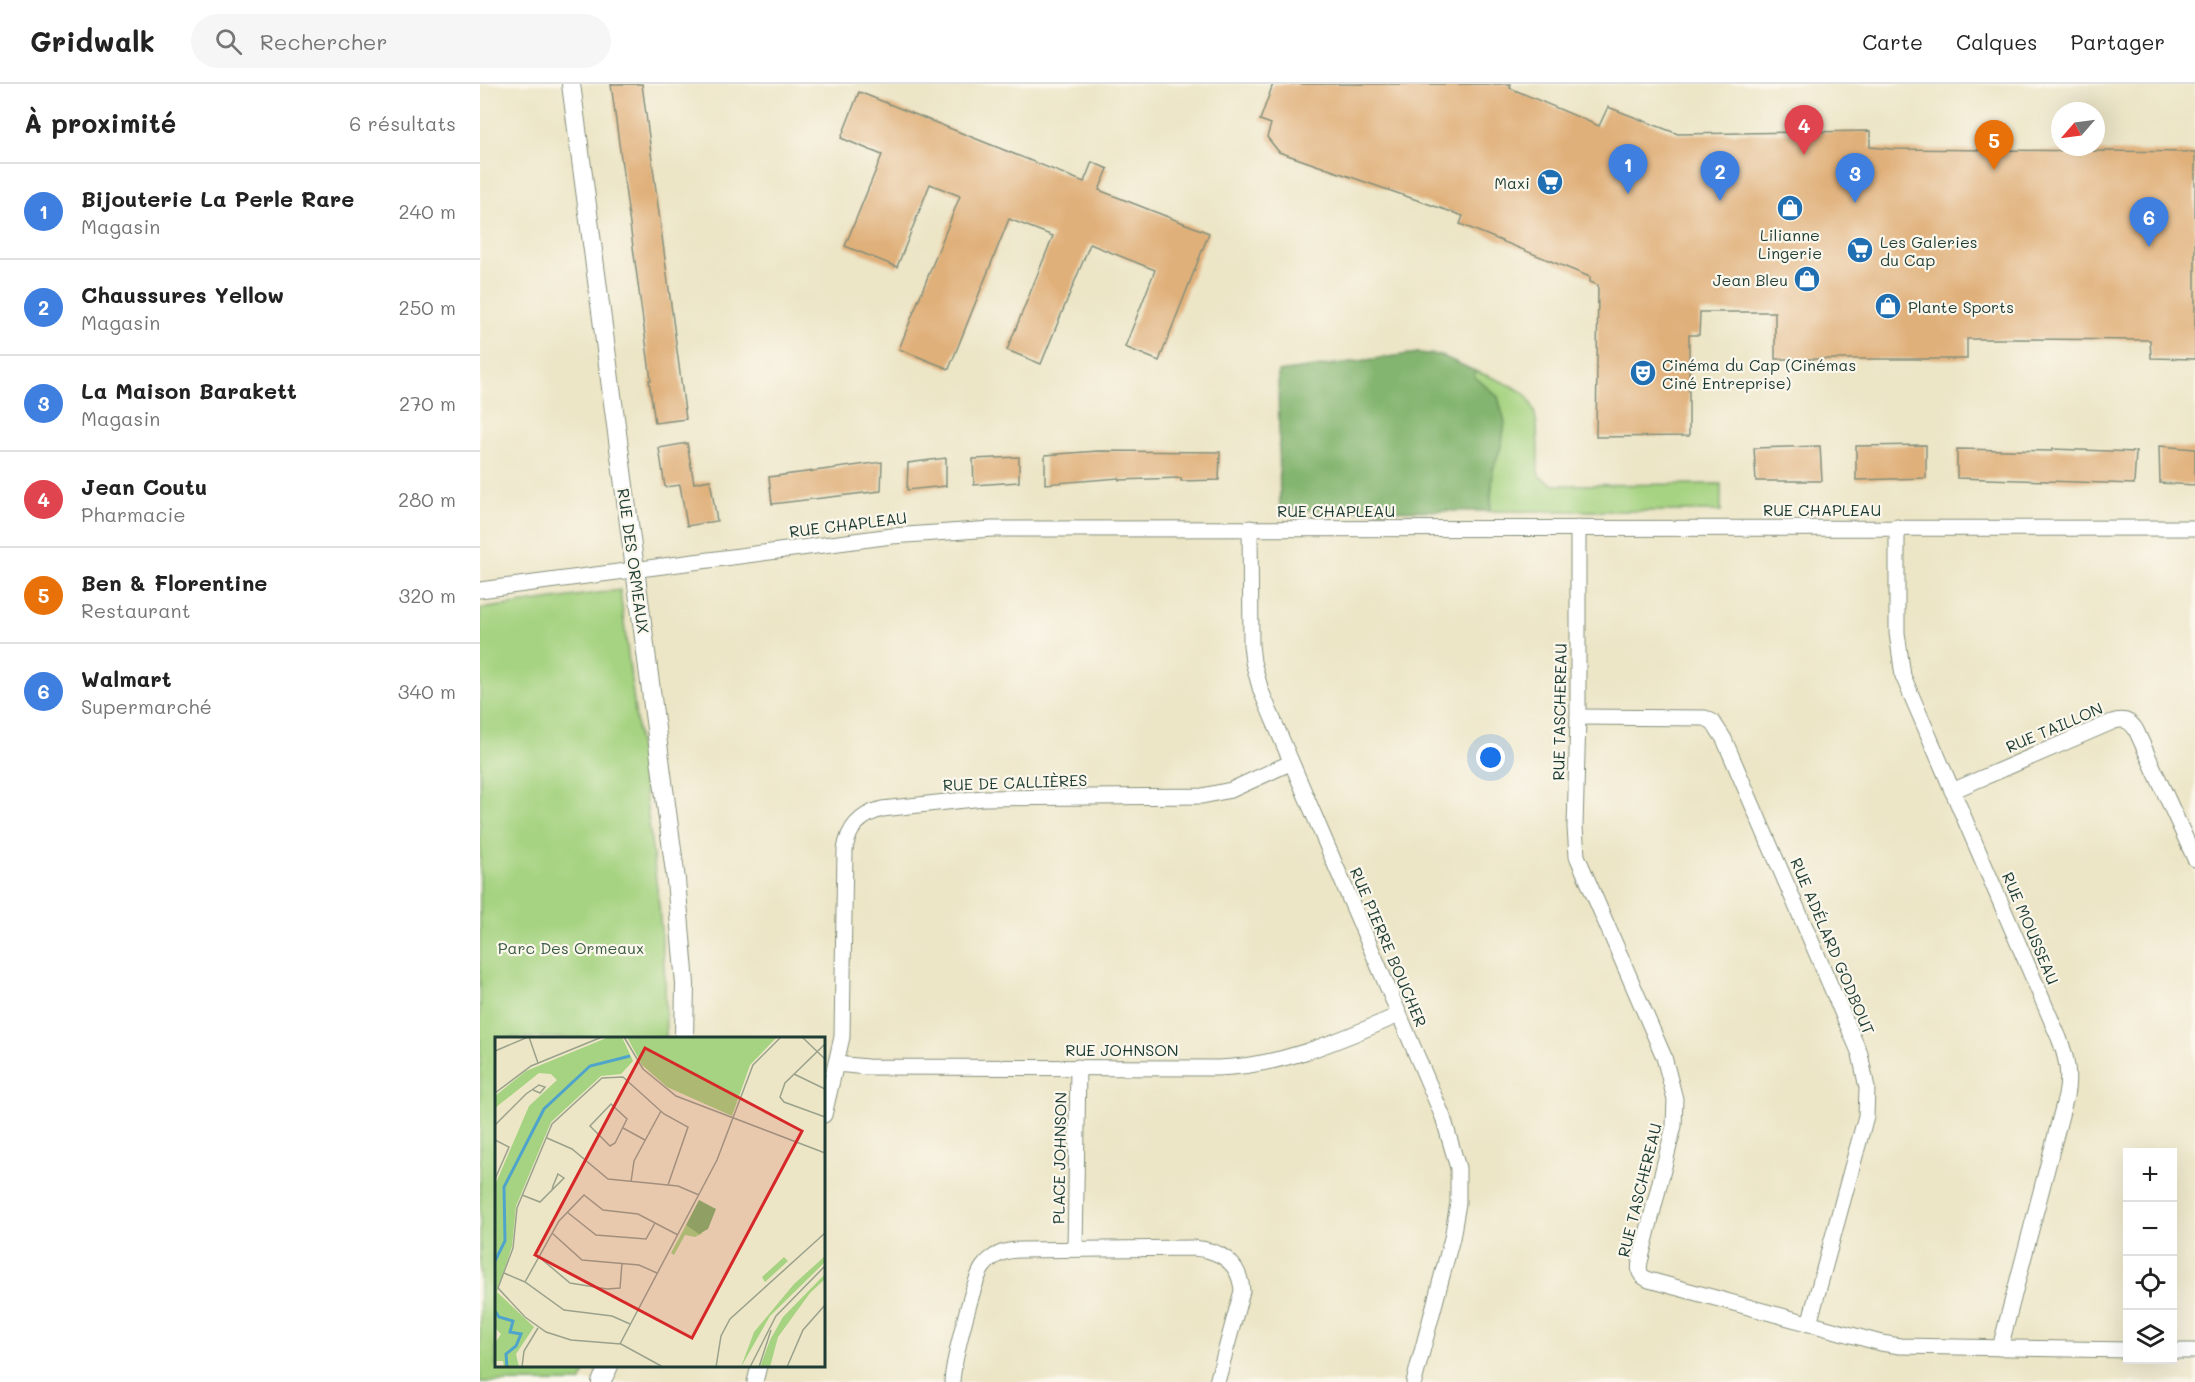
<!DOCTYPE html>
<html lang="fr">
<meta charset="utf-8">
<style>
:root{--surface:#fff;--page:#f6f6f6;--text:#222;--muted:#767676;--line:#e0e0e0;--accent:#2563eb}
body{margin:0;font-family:Mali,sans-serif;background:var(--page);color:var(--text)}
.controls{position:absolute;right:18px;bottom:18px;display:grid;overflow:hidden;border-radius:0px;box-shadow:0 6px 24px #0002}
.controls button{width:54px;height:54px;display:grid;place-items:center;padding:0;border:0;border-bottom:2px solid var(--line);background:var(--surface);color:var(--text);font:30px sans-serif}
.compass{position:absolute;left:1571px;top:18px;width:54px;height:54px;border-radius:50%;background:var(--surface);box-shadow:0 6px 24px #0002;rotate:242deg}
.you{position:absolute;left:1011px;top:674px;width:21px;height:21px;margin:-15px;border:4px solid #fff;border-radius:50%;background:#1a73e8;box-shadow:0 0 0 9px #1a73e833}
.badge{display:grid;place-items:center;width:39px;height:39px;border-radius:50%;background:var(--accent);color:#fff;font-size:20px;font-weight:700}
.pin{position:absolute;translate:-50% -50px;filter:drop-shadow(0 2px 3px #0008)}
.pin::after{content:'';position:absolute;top:32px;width:21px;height:18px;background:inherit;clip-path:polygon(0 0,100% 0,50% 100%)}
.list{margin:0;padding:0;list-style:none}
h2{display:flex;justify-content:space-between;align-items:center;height:78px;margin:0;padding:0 24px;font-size:26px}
h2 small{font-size:20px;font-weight:400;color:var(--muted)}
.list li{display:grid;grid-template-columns:39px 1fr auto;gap:18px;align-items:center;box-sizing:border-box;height:96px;padding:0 24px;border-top:2px solid var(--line)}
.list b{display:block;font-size:22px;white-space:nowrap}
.list p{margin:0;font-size:20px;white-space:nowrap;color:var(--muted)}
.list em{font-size:20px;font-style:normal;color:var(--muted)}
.icon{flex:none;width:33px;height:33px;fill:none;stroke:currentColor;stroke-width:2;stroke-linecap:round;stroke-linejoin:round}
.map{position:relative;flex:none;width:1715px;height:1298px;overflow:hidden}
header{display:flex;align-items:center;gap:36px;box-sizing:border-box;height:84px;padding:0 30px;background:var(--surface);border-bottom:2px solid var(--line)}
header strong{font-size:28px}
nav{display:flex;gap:33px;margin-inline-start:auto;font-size:21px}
.search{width:420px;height:54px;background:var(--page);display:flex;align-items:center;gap:15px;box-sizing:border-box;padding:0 21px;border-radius:33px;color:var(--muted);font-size:22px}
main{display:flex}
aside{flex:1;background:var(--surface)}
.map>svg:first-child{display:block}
.green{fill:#a6d381;stroke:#62885a;stroke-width:1.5}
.forest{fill:#84b56f;stroke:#527952;stroke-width:1.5}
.building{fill:#e0b07a}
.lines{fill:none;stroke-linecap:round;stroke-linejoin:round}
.minor-casing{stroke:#86917d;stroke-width:17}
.tertiary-casing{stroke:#86917d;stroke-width:20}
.minor{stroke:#fff;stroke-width:15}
.tertiary{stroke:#fff;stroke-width:18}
.labels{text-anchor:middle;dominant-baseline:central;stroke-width:4.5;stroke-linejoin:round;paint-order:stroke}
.poi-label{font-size:16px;fill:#1f3d34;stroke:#fbf7ec;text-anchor:start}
.street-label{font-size:16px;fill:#1f3d34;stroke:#fbf7ec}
.park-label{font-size:16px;fill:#3a5b43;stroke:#fbf7ec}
.inset-river{fill:none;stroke:#4fa4cb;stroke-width:3}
.inset-road{fill:none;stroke:#9aa28c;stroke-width:1.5}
.view{fill:#d62828;fill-opacity:0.15;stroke:#d62828;stroke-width:3}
.inset-edge{fill:none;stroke:#1f3d34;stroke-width:3}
</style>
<header>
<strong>Gridwalk</strong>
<div class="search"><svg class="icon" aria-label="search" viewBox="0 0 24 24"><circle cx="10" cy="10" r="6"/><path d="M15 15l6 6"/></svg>Rechercher</div>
<nav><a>Carte</a><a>Calques</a><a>Partager</a></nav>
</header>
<main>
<aside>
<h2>À proximité<small>6 résultats</small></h2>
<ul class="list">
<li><span class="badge" style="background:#3f7fe0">1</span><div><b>Bijouterie La Perle Rare</b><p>Magasin</p></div><em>240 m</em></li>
<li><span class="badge" style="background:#3f7fe0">2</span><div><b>Chaussures Yellow</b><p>Magasin</p></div><em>250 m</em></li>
<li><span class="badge" style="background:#3f7fe0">3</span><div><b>La Maison Barakett</b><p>Magasin</p></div><em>270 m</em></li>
<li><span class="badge" style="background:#e0444e">4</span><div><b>Jean Coutu</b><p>Pharmacie</p></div><em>280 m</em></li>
<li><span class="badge" style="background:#e8710a">5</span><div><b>Ben &amp; Florentine</b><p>Restaurant</p></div><em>320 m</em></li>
<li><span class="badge" style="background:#3f7fe0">6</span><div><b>Walmart</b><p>Supermarché</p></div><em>340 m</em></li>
</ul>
</aside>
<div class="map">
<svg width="1715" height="1298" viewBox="0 0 1715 1298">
<rect width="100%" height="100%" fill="#fbf7ec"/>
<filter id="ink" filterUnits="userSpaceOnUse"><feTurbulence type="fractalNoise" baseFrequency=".0167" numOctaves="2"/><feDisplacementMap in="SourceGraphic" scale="12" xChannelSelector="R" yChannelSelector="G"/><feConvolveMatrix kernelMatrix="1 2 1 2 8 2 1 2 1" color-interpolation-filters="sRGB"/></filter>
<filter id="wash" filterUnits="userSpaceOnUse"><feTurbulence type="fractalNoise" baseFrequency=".008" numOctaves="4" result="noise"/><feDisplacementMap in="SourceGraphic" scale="24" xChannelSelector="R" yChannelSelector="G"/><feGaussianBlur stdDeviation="1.35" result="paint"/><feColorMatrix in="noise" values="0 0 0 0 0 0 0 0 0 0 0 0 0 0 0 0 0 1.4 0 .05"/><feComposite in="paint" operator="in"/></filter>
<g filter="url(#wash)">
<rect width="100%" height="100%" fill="#ece5c6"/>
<!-- green -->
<g class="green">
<path d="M995 287C1010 293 1029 299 1042 308 1062 322 1057 366 1058 388L1060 393 1074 401 1241 400V427H1010L1013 386 1022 359 994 292Z"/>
<path d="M140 506 179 821 185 896 186 954H16V1282H108L100 1298H0V525Z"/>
</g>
<!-- forest -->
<path class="forest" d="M938 269 960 271 995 287 994 292 1018 313 1025 339 1022 359 1013 386 1010 427 800 426 798 288Z"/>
<g id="blocks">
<!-- building -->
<g class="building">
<path d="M131 0H162L206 335 175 339 169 296H171Z"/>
<path d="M793 0H1031L1030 4 1119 42 1128 23 1198 50 1390 47V63L1412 65 1715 68V275L1671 274 1670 256 1535 255H1487V275H1295V228H1220L1219 251H1209V352L1116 353 1118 201 1110 198V193L980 140 983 132 799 68 787 53 791 40 780 36Z"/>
<path d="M379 8 604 98 612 78 628 85 619 106 729 149 679 277 645 263 675 186 610 160 561 280 527 266 573 152 529 135 469 285 419 265 480 112 450 100 417 183 365 162 402 71 361 54Z"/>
<path d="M207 359 214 399 230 396 237 437 207 442 200 401 185 403 179 364Z"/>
<path d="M1446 361V394L1376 396V362Z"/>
<path d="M1340 362 1342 397H1276L1274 364Z"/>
<path d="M1679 362 1715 365V401L1680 399Z"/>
<path d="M1477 365 1572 367V365L1656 368 1654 400 1477 394Z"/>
<path d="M618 367 740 368 739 396 701 397V394L639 396V394L565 400V371Z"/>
<path d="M539 373V398L494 401 493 375Z"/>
<path d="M466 374V402L427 406 428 379Z"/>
<path d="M402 378 401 407 292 420 289 393Z"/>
</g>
</g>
</g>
<g filter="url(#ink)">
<use href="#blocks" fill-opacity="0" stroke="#86917d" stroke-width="1.5"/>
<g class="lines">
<defs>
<g id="minor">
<path d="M1417 443V549L1423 592 1579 954C1587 974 1590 991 1586 1012L1520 1264"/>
<path d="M770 444 771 561 773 578 781 607 963 1033 978 1084V1119L972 1154 934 1298"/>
<path d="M1098 444V633L1095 743 1097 772 1184 973 1195 1015 1194 1042 1160 1178C1158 1188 1160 1192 1169 1196L1401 1259 1420 1262 1648 1266"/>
<path d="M0 506 412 452 512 445 1715 444"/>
<path d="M1098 633 1225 634 1233 638 1244 655 1380 970 1387 1004 1386 1032 1329 1240"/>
<path d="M1472 707 1632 638C1643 634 1650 636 1656 646L1715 775"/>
<path d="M356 980 387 983 738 984C803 982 860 956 919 931"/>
<path d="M344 1031 362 953 365 766C368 744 380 731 402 725L503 714 722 712 751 706 810 679"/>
<path d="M595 1165 598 983"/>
<path d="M1692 1267H1715"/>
<path d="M275 1298 279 1282"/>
<path d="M472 1298C473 1279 493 1196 503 1183 512 1171 526 1166 540 1166L713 1164C740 1166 760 1178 762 1207L737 1298"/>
</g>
<g id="tertiary">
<path d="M91 0 196 796 205 900 204 954"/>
<path d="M121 1298 129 1282"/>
</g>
</defs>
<!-- minor casing -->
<use href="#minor" class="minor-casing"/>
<!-- tertiary casing -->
<use href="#tertiary" class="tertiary-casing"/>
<!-- minor -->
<use href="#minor" class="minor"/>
<!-- tertiary -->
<use href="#tertiary" class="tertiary"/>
</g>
</g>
<!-- icons -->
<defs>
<symbol id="supermarket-disc" viewBox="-11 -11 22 22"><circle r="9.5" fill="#1f6fb2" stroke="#fbf7ec"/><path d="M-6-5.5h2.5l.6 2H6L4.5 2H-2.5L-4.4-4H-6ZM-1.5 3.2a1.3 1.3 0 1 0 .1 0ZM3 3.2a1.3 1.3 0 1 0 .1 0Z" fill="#fff"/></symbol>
<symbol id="shop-disc" viewBox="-11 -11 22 22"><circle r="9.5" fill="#1f6fb2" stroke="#fbf7ec"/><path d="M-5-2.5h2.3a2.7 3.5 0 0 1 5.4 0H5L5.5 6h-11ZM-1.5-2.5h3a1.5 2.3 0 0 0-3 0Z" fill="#fff"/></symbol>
<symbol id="theatre-disc" viewBox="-11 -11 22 22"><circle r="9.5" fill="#1f6fb2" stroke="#fbf7ec"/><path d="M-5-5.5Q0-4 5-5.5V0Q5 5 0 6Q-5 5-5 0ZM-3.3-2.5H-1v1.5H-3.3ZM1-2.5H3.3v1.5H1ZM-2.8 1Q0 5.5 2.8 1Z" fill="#fff"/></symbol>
</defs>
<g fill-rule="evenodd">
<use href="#supermarket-disc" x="1055" y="83" width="30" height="30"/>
<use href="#shop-disc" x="1295" y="109" width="30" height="30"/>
<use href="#supermarket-disc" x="1365" y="151" width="30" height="30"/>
<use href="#shop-disc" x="1312" y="180" width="30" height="30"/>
<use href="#shop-disc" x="1393" y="207" width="30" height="30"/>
<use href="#theatre-disc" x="1148" y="274" width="30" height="30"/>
</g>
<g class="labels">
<!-- poi labels -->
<g class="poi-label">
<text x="1050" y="98" text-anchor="end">Maxi</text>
<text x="1310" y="150" text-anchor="middle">Lilianne<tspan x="1310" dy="18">Lingerie</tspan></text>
<text x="1400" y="157">Les Galeries<tspan x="1400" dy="18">du Cap</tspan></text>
<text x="1308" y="195" text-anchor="end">Jean Bleu</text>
<text x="1428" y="222">Plante Sports</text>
<text x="1182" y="280">Cinéma du Cap (Cinémas<tspan x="1182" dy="18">Ciné Entreprise)</tspan></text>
</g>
<!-- street labels -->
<g class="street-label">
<text x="1342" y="425">RUE CHAPLEAU</text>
<text x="856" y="426">RUE CHAPLEAU</text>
<text transform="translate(368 440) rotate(-7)">RUE CHAPLEAU</text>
<text transform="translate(154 477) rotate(82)">RUE DES ORMEAUX</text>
<text transform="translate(1079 628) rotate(-89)">RUE TASCHEREAU</text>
<text transform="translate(1574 643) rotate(-23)">RUE TAILLON</text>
<text transform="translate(535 698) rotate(-2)">RUE DE CALLIÈRES</text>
<text transform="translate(1551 844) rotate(67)">RUE MOUSSEAU</text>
<text transform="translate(1353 862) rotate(67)">RUE ADÉLARD GODBOUT</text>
<text transform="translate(909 863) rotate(67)">RUE PIERRE BOUCHER</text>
<text x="642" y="965">RUE JOHNSON</text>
<text transform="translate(579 1074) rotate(-89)">PLACE JOHNSON</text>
<text transform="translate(1159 1106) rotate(-76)">RUE TASCHEREAU</text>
</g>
<!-- park labels -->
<g class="park-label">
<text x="91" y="863">Parc Des Ormeaux</text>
</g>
</g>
<!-- overview -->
<g transform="translate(15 953)">
<rect width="330" height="330" fill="#ece5c6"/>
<path d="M114 0H127L138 24 126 37 106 39 56 85 21 169 17 209 2 255 39 290 21 317 24 330H9L8 324H0V306L6 297 0 291V148L34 69 62 43 56 37 44 36 0 71V59L31 34ZM132 0H282L255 28 237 79 172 50 147 28ZM191 188 208 196 200 200 190 198 179 218 176 216ZM330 219V225L275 279 246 330 259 295 299 247ZM289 220 293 224 270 245 267 240ZM330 237V242L315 256 283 300 275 330H265L275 303 288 280Z" fill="#a6d381"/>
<path d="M204 163 221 172 213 192 204 197 191 188Z" fill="#84b56f"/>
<path class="inset-river" d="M0 224 10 204 9 150 49 72 95 29 135 19M0 274 4 280 18 284 15 295 26 297 21 309 11 317 12 330"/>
<path class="inset-road" d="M34 0 43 26M129 0 148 32 181 59 330 116M307 0 330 22M330 7 290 46 285 60 289 65 330 80M0 14 33 0M299 37 330 52M0 56 36 29 107 0M116 67 132 82 120 106 115 109 95 89ZM0 88 31 57 44 48 50 50 45 56 38 53M128 91 150 103M52 101 77 112 113 142 183 149 204 158M0 103 14 110 0 142M63 137 69 141 57 153 58 149ZM136 145 139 124 166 74M27 158 45 165 57 153M72 175 101 198 151 202 160 186M57 196 87 223 144 228 162 236M44 220 75 246 112 252 125 251 127 226M9 236 30 245 69 273 117 279 135 287M30 245 64 184 89 158 108 173 143 177 183 198M125 307 222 123 258 28 286 0M27 330 29 314 43 291M168 330 126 307 76 303 51 295 30 280 3 251 18 211 22 171 57 87 107 41 128 40 169 77 193 90 173 148M221 330 226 299 235 282 330 196M255 330 281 279 330 229M264 330 276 293M292 330 308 293 330 268"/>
<path class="view" d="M150 11 307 94 197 301 40 218Z"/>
<rect width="330" height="330" class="inset-edge"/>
</g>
</svg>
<div class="controls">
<button>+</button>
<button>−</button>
<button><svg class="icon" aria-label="locate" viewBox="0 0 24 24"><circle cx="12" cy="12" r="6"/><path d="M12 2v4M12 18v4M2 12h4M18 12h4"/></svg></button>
<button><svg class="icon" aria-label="layers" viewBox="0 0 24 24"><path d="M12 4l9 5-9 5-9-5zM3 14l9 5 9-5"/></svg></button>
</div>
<svg class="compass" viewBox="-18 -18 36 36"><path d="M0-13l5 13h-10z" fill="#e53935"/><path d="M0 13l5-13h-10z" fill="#767676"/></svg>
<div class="you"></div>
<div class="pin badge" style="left:1148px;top:110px;background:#3f7fe0">1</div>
<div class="pin badge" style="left:1240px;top:117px;background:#3f7fe0">2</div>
<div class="pin badge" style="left:1375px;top:119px;background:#3f7fe0">3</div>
<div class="pin badge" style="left:1324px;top:71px;background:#e0444e">4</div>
<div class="pin badge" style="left:1514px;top:86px;background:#e8710a">5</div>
<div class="pin badge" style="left:1669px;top:163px;background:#3f7fe0">6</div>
</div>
</main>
